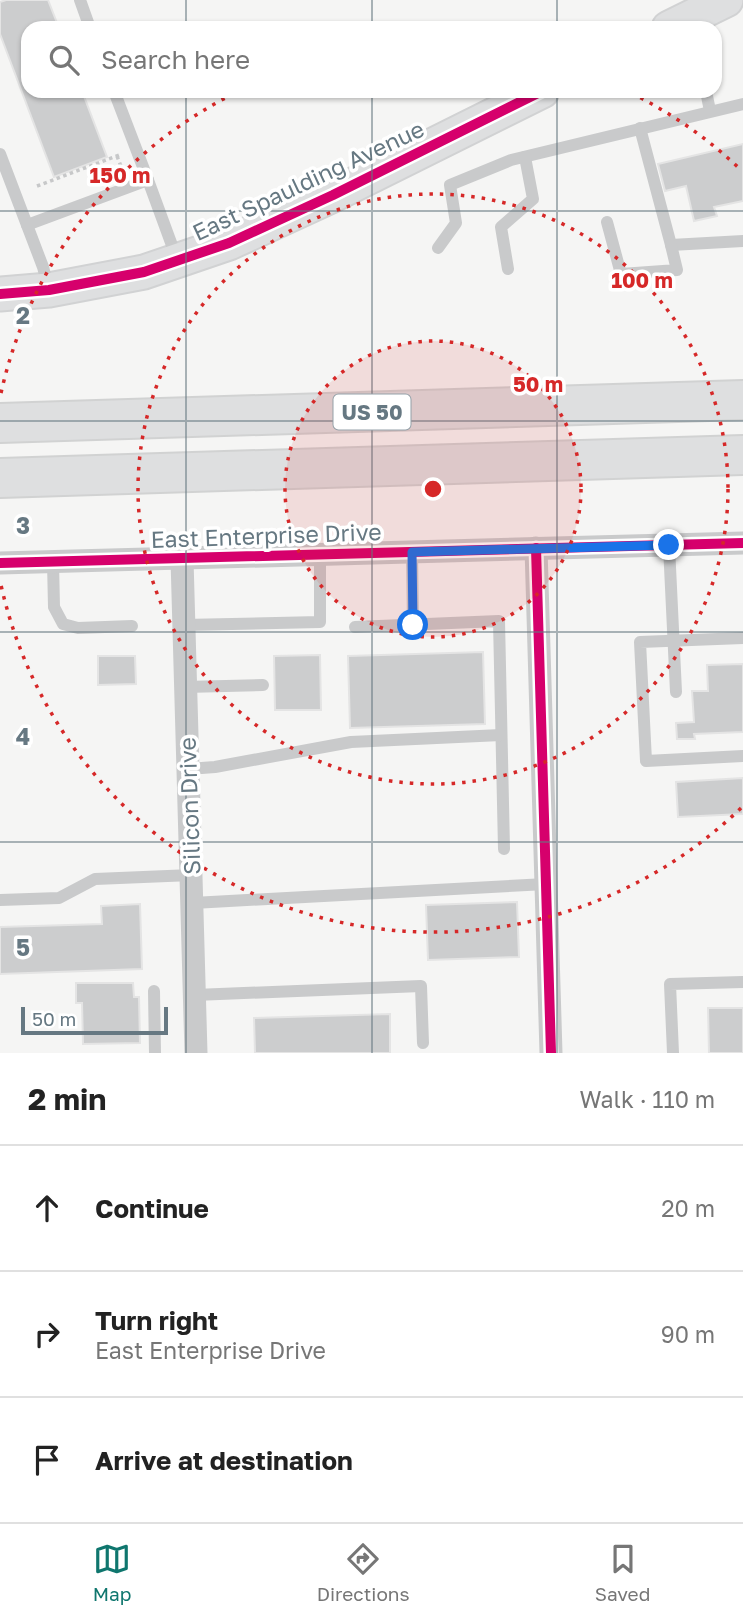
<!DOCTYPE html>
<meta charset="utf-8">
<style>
:root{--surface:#fff;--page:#f6f6f6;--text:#222;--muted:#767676;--line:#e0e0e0;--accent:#0f766e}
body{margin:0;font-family:"Golos Text",sans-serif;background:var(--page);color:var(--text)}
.scale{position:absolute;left:21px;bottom:18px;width:147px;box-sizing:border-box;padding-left:7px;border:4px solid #667882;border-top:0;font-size:19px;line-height:24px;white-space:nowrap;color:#667882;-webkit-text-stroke:5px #fff;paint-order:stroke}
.stop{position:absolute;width:21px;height:21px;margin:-16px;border:5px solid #1a73e8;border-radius:50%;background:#fff}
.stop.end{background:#1a73e8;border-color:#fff;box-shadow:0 2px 7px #0008}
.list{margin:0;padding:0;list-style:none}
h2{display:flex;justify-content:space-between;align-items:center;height:91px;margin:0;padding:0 28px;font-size:30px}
h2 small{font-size:23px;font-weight:400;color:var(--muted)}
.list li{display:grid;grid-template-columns:46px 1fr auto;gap:21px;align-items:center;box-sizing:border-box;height:126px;padding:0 28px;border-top:2px solid var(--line)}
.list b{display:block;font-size:26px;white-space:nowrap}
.list p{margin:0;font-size:23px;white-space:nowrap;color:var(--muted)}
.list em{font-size:23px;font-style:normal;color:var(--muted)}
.icon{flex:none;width:38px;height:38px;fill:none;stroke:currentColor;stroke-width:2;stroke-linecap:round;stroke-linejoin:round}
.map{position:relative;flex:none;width:743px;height:1053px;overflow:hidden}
.search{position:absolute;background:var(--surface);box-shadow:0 2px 5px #0004;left:21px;right:21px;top:21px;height:77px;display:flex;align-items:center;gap:18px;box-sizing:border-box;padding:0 24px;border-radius:21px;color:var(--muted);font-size:26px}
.sheet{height:469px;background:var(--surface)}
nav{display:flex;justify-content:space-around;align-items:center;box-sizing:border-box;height:98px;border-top:2px solid var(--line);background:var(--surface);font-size:19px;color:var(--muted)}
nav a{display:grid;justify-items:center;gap:4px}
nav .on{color:var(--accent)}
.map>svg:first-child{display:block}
.building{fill:#cccdce;stroke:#e4e4e4;stroke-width:2}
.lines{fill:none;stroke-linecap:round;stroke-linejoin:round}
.secondary-casing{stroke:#d1d2d3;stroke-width:37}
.highway-casing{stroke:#d1d2d2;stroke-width:42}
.path{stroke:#c7c8c9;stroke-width:3.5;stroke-dasharray:3.5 3.5;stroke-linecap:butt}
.lane{stroke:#c9cacb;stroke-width:12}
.street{stroke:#c9cacb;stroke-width:23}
.secondary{stroke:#dedfe0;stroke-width:33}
.highway{stroke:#dedfe0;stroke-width:38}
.cycleway-casing{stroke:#fff;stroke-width:15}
.cycleway{stroke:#d6006c;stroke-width:10}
.route{stroke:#1a73e8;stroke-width:9}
.grid{fill:none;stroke:#667882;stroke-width:2;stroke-opacity:0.55}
.ring{fill:none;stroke:#d62828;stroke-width:3.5;stroke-dasharray:3.5 7}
.labels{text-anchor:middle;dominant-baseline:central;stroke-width:7;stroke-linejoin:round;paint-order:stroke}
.shield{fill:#fff;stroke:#94a0a8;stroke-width:2}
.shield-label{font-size:21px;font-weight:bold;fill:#667882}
.street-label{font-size:23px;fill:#667882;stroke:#fff}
.grid-label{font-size:23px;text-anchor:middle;font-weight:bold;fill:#667882;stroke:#fff;stroke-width:7;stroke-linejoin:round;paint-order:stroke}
.centre{fill:#d62828;stroke:#fff;stroke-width:3.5}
.ring-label{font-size:21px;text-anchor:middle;font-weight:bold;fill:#d62828;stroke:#fff;stroke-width:7;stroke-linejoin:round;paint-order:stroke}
</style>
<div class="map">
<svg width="743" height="1053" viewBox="0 0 743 1053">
<rect width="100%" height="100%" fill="#f5f5f4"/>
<!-- building -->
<g class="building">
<path d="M6 0H48L59 28H28V91H82L107 157 54 177 0 34V2Z"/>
<path d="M743 144V201L714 207 717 216 694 221 686 186 665 191 658 164Z"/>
<path d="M483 652 485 724 350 728 348 656Z"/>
<path d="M320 655 321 710H275L274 656Z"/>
<path d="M98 656H135L136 684 98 685Z"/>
<path d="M743 664V732L694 734 695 739H677L676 723 694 722 692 691H708L707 665Z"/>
<path d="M743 778V814L678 817 676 782Z"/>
<path d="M517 902 519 957 428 960 426 905Z"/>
<path d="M140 904 142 969 0 974V927L102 924 101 906Z"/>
<path d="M76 983H133L134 997H139L140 1043 83 1044 82 1003H76Z"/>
<path d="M708 1008H743V1053H709Z"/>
<path d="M390 1014V1053H255L254 1018Z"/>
</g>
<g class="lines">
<defs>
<g id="secondary">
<path d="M669 28 726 0"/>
<path d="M0 294 49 290 144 272 229 243 333 195 542 91"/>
</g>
<g id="highway">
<path d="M0 423 743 400"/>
<path d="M0 478 743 455"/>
</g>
</defs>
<!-- secondary casing -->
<use href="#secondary" class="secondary-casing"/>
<!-- highway casing -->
<use href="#highway" class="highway-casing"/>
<!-- path -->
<g class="path">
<path d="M117 156 124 174"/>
<path d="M37 186 122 154"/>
</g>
<!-- lane -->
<g class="lane">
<path d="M80 0 90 28"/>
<path d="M114 91 148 180"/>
<path d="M706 91 710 111"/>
<path d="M640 128 671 245 743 241"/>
<path d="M0 154 27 225"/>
<path d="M607 222 621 274 677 270 671 245"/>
<path d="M438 248 456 223 450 185 511 160 743 104"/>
<path d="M508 269 501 227 533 199 525 157"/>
<path d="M49 290 43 267 27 225 148 180 177 259"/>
<path d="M669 546 676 692"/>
<path d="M412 552 413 625"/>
<path d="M53 562 54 607 63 624 78 628 132 626"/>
<path d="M183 625 320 622V555"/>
<path d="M355 627 499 621 504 849"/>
<path d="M743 638 640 642 646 761 743 756"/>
<path d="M185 687 263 685"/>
<path d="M188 769 215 767 351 742 501 735"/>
<path d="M0 900 59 898 95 879 192 875"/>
<path d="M193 903 546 884"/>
<path d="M154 991 155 1053"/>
<path d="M195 995 421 986 423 1043"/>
<path d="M673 1053 670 984 743 982"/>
</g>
<!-- street -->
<g class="street">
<path d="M536 548 551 1053"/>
<path d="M182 559 196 1053"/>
<path d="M0 563 743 543"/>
</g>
<!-- secondary -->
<use href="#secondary" class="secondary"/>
<!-- highway -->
<use href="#highway" class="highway"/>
<defs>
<g id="cycleway">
<path d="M0 294 49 290 144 272 229 243 333 195 542 91"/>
<path d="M536 548 551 1053"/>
<path d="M0 563 743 543"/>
</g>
</defs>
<!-- cycleway casing -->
<use href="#cycleway" class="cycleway-casing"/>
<!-- cycleway -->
<use href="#cycleway" class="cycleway"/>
</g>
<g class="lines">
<!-- route -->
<path class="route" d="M413 625 412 552 669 545"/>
</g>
<!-- grid -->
<path class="grid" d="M186 0V28M372 0V28M557 0V28M186 91V1053M372 91V1053M557 91V1053M0 211H743M0 421H743M0 632H743M0 842H743"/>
<!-- distance rings -->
<circle cx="433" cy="489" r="148" fill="#d62828" fill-opacity=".12"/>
<g class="ring">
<circle cx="433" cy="489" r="148"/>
<circle cx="433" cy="489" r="295"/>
<path d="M741 808A443 443 0 0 1 1 585M1 393A443 443 0 0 1 235 93M631 93A443 443 0 0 1 741 170"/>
</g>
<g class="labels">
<!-- shield labels -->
<rect class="shield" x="333.5" y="394.5" width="77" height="35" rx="5"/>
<g class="shield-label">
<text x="372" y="412">US 50</text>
</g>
<!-- street labels -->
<g class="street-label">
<text transform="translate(308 180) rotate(-25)">East Spaulding Avenue</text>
<text transform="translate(266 535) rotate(-2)">East Enterprise Drive</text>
<text transform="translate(189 806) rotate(-92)">Silicon Drive</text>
</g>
</g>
<g class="grid-label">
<text x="23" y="324">2</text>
<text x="23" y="534">3</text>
<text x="23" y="745">4</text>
<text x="23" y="956">5</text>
</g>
<circle cx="433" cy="489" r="10" class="centre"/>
<g class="ring-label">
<text x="120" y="183">150 m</text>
<text x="642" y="288">100 m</text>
<text x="538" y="392">50 m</text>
</g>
</svg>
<div class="scale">50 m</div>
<div class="stop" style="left:413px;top:625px"></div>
<div class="stop end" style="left:669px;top:545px"></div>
<div class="search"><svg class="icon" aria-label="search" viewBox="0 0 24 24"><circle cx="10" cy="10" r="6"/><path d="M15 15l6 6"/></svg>Search here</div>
</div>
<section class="sheet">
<h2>2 min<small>Walk · 110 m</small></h2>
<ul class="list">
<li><svg class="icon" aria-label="ahead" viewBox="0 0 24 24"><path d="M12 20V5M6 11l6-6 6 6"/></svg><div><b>Continue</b></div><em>20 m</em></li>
<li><svg class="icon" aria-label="right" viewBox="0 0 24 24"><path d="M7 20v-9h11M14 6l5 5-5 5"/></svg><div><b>Turn right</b><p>East Enterprise Drive</p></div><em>90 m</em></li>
<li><svg class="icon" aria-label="arrive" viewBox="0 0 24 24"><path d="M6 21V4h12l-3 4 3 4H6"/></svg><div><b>Arrive at destination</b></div></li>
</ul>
</section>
<nav>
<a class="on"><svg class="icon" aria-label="map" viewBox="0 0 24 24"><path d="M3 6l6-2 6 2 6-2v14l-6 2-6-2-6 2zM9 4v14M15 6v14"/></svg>Map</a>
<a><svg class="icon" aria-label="directions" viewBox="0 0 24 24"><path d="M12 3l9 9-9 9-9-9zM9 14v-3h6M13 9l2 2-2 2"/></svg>Directions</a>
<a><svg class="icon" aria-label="saved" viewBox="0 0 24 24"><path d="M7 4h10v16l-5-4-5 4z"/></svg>Saved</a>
</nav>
